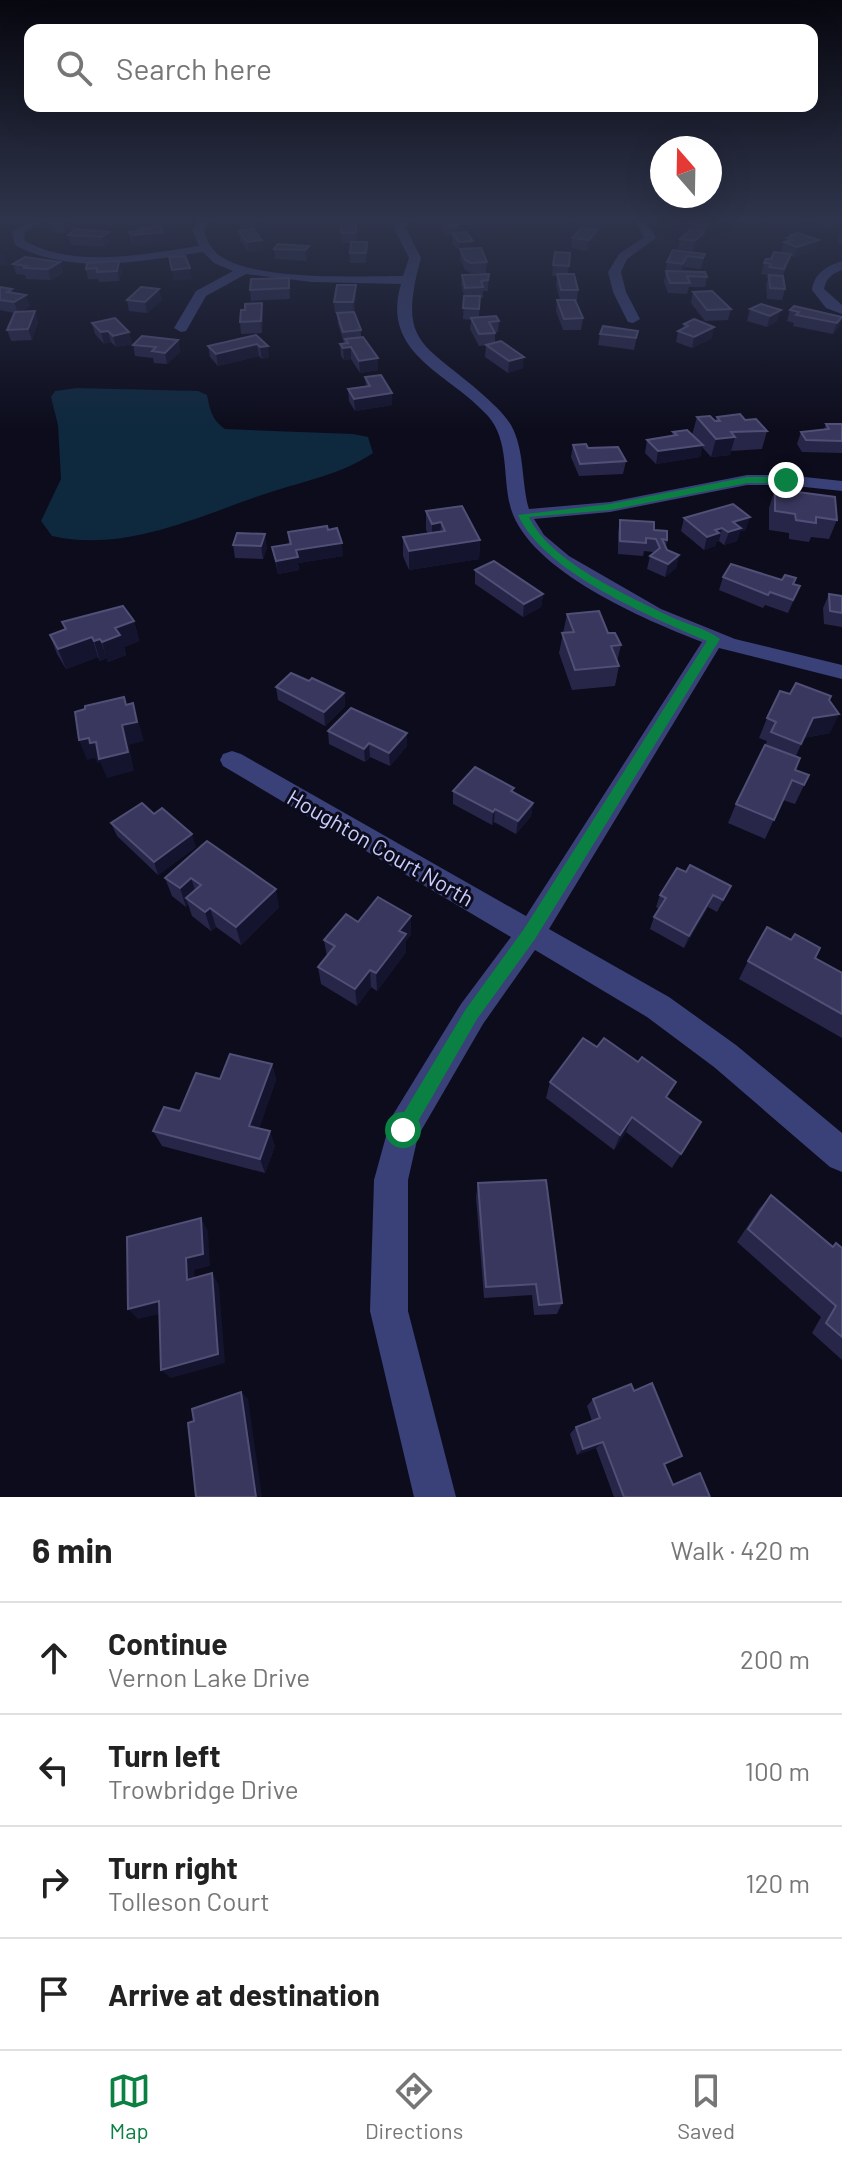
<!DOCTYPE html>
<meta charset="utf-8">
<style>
:root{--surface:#fff;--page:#f2f2f2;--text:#222;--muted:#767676;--line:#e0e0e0;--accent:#0b8043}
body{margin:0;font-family:Barlow,sans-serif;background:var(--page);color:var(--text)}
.compass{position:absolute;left:650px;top:136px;width:72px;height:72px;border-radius:50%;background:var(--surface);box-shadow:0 8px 32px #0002;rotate:340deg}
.stop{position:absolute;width:24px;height:24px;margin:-18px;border:6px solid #0b8043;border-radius:50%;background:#fff}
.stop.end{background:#0b8043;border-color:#fff;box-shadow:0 2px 8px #0008}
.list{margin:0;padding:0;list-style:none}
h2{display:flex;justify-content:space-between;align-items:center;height:104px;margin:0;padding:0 32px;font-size:34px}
h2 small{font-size:26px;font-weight:400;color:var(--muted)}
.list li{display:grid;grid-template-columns:52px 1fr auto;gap:24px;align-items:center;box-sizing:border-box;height:112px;padding:0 32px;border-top:2px solid var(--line)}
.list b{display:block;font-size:30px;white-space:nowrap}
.list p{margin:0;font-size:26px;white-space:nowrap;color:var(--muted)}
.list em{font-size:26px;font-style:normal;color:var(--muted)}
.icon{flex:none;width:44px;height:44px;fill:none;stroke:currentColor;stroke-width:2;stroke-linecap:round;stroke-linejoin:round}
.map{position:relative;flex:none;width:842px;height:1497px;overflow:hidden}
.search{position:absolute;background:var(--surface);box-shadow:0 8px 32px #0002;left:24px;right:24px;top:24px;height:88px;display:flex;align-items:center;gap:20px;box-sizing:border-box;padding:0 28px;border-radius:16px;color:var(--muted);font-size:30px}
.sheet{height:552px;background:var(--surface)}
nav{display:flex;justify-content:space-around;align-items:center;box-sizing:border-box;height:112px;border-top:2px solid var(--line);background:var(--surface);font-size:22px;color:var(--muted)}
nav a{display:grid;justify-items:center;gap:4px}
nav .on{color:var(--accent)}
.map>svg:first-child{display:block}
.water{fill:#0e283e}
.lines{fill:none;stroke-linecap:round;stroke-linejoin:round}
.minor{fill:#394178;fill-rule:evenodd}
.wall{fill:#272649}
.shaded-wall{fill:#15142f}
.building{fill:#39375d;stroke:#504f76;stroke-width:2}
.route{fill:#0b8043}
.labels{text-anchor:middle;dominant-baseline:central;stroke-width:6;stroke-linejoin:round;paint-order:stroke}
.street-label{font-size:22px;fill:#caccfc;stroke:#0c0c1c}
</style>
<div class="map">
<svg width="842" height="1497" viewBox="0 0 842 1497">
<rect width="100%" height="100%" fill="#0c0c1c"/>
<!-- water -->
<path class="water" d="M77 388 198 391 207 395C210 410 212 420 225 429L353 434 368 437 373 453C342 474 305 481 271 492 201 515 127 553 52 536L41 521 61 479 58 425 51 397 55 391Z"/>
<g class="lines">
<!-- minor -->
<g class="minor">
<path d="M30 220H43L24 233 25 241C76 269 144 254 199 246L192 230 199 220H210L204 230C207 242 213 253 225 259 266 281 356 276 403 276L409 258 394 228 398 220H409L406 228 421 258C397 345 423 342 481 393 492 403 503 412 511 425 525 450 521 482 529 509L610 502 747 475H786L842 481V491L786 485H747L610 512 534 519 544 535 569 556 661 609 735 639 842 665V679L719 648 549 929 669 997 736 1045 842 1133V1172L830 1167 714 1067 647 1017 535 950 483 1024 418 1136 408 1180V1311L456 1497H414L370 1311 374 1180 391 1118 461 1004 511 937 223 766 220 760 223 754 232 751 241 754 526 916 702 642C645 620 530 571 511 509 502 479 510 441 488 416 450 373 380 355 401 284L312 282 246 274 206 296 186 331 181 332 174 328 196 291 233 271 214 263 203 252C142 261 72 276 15 245L12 232Z"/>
<path d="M635 220H646L656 238 627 259 621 272 626 292 640 319 633 323 628 322 613 292 608 272 619 254 644 237Z"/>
<path d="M842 261V270C832 274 826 278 824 289L842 305V314L826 308 812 290C814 273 827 266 842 261Z"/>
</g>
</g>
<!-- wall -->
<g class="wall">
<path d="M150 220H168L163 225 151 224Z"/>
<path d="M239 220H257L255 229H240Z"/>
<path d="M334 220H358L353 224H356L357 242H367L366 263H350V253L351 243H341V225L334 224Z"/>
<path d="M441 220H463L460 222H456L458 225V233L487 262 486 273H471L465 270 460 259V252L452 243V235L445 236 441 225Z"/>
<path d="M572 220H603L602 227 592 229Z"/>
<path d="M685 220H690L708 225 702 242 693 251 678 249 680 239 689 230 685 222Z"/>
<path d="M801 220H842L841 228 829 230 816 223 807 224 800 221Z"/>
<path d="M86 222 66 233H53L50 223Z"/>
<path d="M842 227V244H837Z"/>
<path d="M142 230 163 232 165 242 134 246 131 242 128 232Z"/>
<path d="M597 230 596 240 587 251 571 248 572 238Z"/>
<path d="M239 231 263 251 249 252 240 241Z"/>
<path d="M109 232 111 242 105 247 71 245 68 235Z"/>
<path d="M791 235 819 240 816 250 794 257 790 256 783 276 785 289 782 300 767 299 766 285 768 278H766L767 275 761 274 764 263 785 254 781 252 784 242H786L787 238 791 237Z"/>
<path d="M309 246V256L306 261 275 259 274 249Z"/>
<path d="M673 250 705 254 701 269 685 267 682 272 707 277 705 287H689L687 294 668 293 664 282 667 262Z"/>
<path d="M570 253 568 274 578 290 577 301H576L583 318 581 330H563L556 311 557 300H560L556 285 557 276H552L553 265Z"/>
<path d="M119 261 121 272 119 281 99 282 98 279H88L86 269Z"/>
<path d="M60 262 63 273 51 280 26 279 25 275 16 274 13 264Z"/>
<path d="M489 274 488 291H483V298H480L479 317 499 321 498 332H495V343L523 368 508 373 485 357 486 345H488L479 346 470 329 471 320 463 319 464 296 461 285 462 275Z"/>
<path d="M289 278 290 299 251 301 250 290Z"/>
<path d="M356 285V296L354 312 361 330V337L378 370 360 373 351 359 344 360 341 356 340 344 344 343 338 324 337 313H340H335L334 302Z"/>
<path d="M0 287 12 289 13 293 30 306 20 312 38 322 32 340 11 341 7 330 14 313 0 310Z"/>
<path d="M693 292 731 309 728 320 705 321 691 303Z"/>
<path d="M127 300H162L147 313 129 311Z"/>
<path d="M761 304 777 321 767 327 747 321 750 309Z"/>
<path d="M790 310 842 317 838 328 833 334 793 326 794 323 787 321Z"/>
<path d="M263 314 262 333 241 334 240 322Z"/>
<path d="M92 323 129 332 132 344 116 347 111 342 104 344 95 334Z"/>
<path d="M684 324 712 338 692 348 676 342 678 331 683 329Z"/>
<path d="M638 331 634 350 598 345 600 334Z"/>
<path d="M256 335 269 357 262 359 259 356 218 366 210 357 208 346Z"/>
<path d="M178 340 180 352 167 364 154 363 153 358 135 356 133 345Z"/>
<path d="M365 377 392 405 355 411 349 401 348 389 366 386Z"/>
<path d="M697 417 715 421 717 417 745 420 767 431 762 449 731 451 730 455 711 457 702 447 700 457 656 464 645 453 647 440 672 436 673 432 692 435Z"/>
<path d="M826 424H842V453L802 452 797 444 801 432 824 430Z"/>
<path d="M573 445 588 448 626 461 623 474 579 476 571 457Z"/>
<path d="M775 489 837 520 829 539 811 537 809 542 789 539V533L769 530V508Z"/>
<path d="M426 511 480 540 479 559 409 570 403 556V537L428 533 426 530Z"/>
<path d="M684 518 746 530 740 531 737 541 724 545 719 541 716 542 715 546 704 550 681 531Z"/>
<path d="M620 520 654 530 667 540 666 546 667 550 679 555 676 568 665 577 647 569 650 556 654 553 653 552 644 551 643 556 618 554V533Z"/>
<path d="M288 532 343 556 298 563 299 570 278 574 272 547 289 545Z"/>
<path d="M237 533 267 547 263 559 235 558 233 545Z"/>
<path d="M475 570 543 594 541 607 523 617 475 584Z"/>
<path d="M723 577 794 584 800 586 788 613 765 605 763 608 719 590Z"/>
<path d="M829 594 842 596V627L824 624 823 608Z"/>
<path d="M567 614 608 633 621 645 617 662 619 666 615 686 572 690 559 653Z"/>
<path d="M134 621 139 641 124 647 126 655 108 662 107 658 100 661 98 657 66 669 57 654 50 635 65 629 62 622Z"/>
<path d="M309 681 344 693 345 706 325 726 278 700 276 687Z"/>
<path d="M790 694 829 700 830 733 804 738 796 756 795 770 809 775 795 804 783 800 765 839 728 823 736 804 767 741 759 738 767 718Z"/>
<path d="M328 731 407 733V746L390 766 370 757 365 762 329 744Z"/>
<path d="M453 791 533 803 531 816 516 834 494 822 492 825 453 804Z"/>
<path d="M111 823 196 847 158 875 117 836Z"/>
<path d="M207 841 279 907 241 945 216 927 211 931 192 916 188 904 186 907 172 896 165 878Z"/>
<path d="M731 886 717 912 708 907 684 948 650 929 654 917 659 909 656 907 660 895Z"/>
<path d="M358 922 411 934 406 941V952L377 991 371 987 357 1006 321 984 318 967 327 957 324 940Z"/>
<path d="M815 958 842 973V1038L739 979 748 961Z"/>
<path d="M272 1064 276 1080 259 1128 275 1146 265 1173 162 1146 153 1131 220 1079Z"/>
<path d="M550 1082 668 1099 701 1122 672 1168 626 1132 614 1150 546 1098Z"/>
<path d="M478 1183 562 1303 557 1314 534 1315 532 1295 484 1298 476 1197Z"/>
<path d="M771 1195 832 1246 836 1243 842 1248V1360L812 1333 821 1317 737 1242 759 1209Z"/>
<path d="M593 1399 665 1465 673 1485 710 1497H614L596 1448 577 1455 570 1434 576 1427 592 1421 587 1406Z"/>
</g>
<!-- shaded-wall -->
<g class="shaded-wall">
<path d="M69 220H86V222L66 233 63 223Z"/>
<path d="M593 220H603L602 227 592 229Z"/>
<path d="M808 220H817L816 223 807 224Z"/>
<path d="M832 220H842L841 228 829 230Z"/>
<path d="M597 230 596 240 587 251 589 240Z"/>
<path d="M109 232 111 242 105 247 102 237Z"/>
<path d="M163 232 165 242 134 246 132 235Z"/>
<path d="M704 232 702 242 693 251 695 241Z"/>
<path d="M262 240 263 251 249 252 247 242Z"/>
<path d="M819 240 816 250 794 257 797 247Z"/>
<path d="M473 241V251L460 249 459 252V242Z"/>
<path d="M309 246V256L306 261 305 250Z"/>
<path d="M4 254 8 265 0 266V255Z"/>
<path d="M687 256 685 267 680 275 683 264Z"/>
<path d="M119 261 121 272 119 281 117 271Z"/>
<path d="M60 262 63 273 51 280 48 269Z"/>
<path d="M190 268 192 279 174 281 172 270Z"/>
<path d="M356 285V296L354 313 353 302Z"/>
<path d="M159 289 162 300 147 313 145 302Z"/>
<path d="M26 295 30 306 18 313 14 302Z"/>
<path d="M262 303 263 314 262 333 261 321Z"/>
<path d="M781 310 777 321 767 327 770 316Z"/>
<path d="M35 311 38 322 32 340 28 329Z"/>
<path d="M842 317 838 328 833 334 837 323Z"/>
<path d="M714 327 712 338 692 348 694 337Z"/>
<path d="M108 331 111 342 104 344 101 332Z"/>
<path d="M129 332 132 344 116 347 113 336Z"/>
<path d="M178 340 180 352 167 364 165 353Z"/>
<path d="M257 344 259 356 218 366 216 354Z"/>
<path d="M268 346 269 357 262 359 260 347Z"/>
<path d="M351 347V359L344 360 343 348Z"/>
<path d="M524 357 523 368 508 373 509 361Z"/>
<path d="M378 358V370L360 373 359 361Z"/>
<path d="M392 393V405L355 411 354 399Z"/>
<path d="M735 437 730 455 711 457 716 439Z"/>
<path d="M703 445 700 457 656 464 658 451Z"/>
<path d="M750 517 746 530 740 531 737 541 724 545 733 522Z"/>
<path d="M441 522 440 542 432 543V524Z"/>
<path d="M722 528 719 541 716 542 715 546 704 550 707 537 715 530Z"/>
<path d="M265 534 267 547 263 559 261 546Z"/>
<path d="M480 540 479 559 409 570V551Z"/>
<path d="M342 543 343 556 298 563 299 570 278 574 276 561 296 550Z"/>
<path d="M679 555 676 568 665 577 668 564Z"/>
<path d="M543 594 541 607 523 617 524 604Z"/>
<path d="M134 621 139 641 124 647 126 655 108 662 102 642 115 628Z"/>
<path d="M92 637 98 657 66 669 58 649Z"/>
<path d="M100 639 107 658 100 661 94 641Z"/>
<path d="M344 693 345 706 325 726 324 712Z"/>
<path d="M124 697 130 716 133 703 144 741 129 745 134 771 107 778 100 762 97 763 95 758 87 760 79 740 89 738 96 742 122 725 126 705Z"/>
<path d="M839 714 830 733 804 738 793 763 813 718Z"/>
<path d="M407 733V746L390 766 389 753Z"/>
<path d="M369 743 370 757 365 762 364 749Z"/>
<path d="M533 803 531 816 516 834 518 821Z"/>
<path d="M495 809 494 822 492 825 493 812Z"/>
<path d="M192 834 196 847 158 875 154 862Z"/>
<path d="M191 878 197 896 186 898 188 904 186 907 180 888Z"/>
<path d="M276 889 279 907 241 945 236 927Z"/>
<path d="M713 895 708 907 684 948 689 936Z"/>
<path d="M210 908 216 927 211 931 205 912Z"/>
<path d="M411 916V934L406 941V952L377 991 376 973 399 931Z"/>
<path d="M370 970 371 987 357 1006 355 989Z"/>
<path d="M272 1064 276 1080 255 1141 249 1126Z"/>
<path d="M632 1117 626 1132 614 1150 620 1135Z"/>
<path d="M270 1131 275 1146 265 1173 260 1159Z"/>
<path d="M201 1218 208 1231 210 1266 194 1270 196 1291 187 1280 186 1258Z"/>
<path d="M212 1273 219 1285 225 1363 171 1378 161 1370Z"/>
<path d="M159 1301 168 1312 138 1319 128 1309Z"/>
<path d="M241 1392 248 1399 262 1497H256Z"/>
<path d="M603 1442 596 1448 577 1455 583 1449Z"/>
</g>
<!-- building -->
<g class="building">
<path d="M53 220H69L63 223H50Z"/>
<path d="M443 220H456L458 225 445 226Z"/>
<path d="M690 220H706L708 225H693Z"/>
<rect x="341" y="224" width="15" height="9"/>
<path d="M160 226 163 232 132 235 128 232 143 230 141 228Z"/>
<path d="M581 228 597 230 589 240 572 238Z"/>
<path d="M75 229 109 232 102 237 68 235Z"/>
<path d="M253 229 262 240 247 242 239 231Z"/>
<path d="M690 230 704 232 695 241 680 239Z"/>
<path d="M466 232 473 241 459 242 452 233Z"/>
<path d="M798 233 819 240 797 247 784 242 792 240 787 238 794 236 791 235Z"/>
<path d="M351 242H367L366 253H350Z"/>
<path d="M278 244 309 246 305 250 274 249Z"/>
<path d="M481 248 487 262 471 263 465 260 460 249Z"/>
<path d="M673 250 705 254 703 258 687 256 683 264 667 262Z"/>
<path d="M555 252 570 253 569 266 553 265Z"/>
<path d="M774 252 791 254 784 269 769 267 771 264 764 263 766 259H771Z"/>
<path d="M185 256 190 268 172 270 169 257Z"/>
<path d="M25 257 60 262 48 269 23 268 27 266 13 264Z"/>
<path d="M119 261 117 271 97 272V268L86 269 87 263Z"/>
<path d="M666 271 705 272 707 277 687 276 690 283H670Z"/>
<path d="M489 274 488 280 481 281 483 287 465 288 462 275Z"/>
<path d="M557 274H574L578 290H561Z"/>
<path d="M769 275 783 276 785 289 770 288Z"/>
<path d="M289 278V288L250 290 251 279Z"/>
<path d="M337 285H356L353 302H334Z"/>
<path d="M0 287 12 289 7 292 26 295 14 302 0 300Z"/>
<path d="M141 287 159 289 145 302 127 300Z"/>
<path d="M712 291 731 309 707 310 693 292Z"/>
<path d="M464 296H480L479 309 463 308Z"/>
<path d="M557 300H575L583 318 564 319Z"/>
<path d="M262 303 261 321 240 322 241 310H245V304Z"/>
<path d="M761 304 781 310 770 316 750 309Z"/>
<path d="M794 306 842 317 837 323 796 315 799 312 790 310Z"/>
<path d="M35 311 28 329 7 330 15 312Z"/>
<path d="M354 312 361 330 343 332 337 313Z"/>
<path d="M496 316 499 321 489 322 495 333 479 334 471 318Z"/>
<path d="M115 318 129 332 113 336 108 331 101 332 92 323Z"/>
<path d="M694 319 714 327 694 337 678 331 688 326 684 324Z"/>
<path d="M603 326 638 331 636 338 600 334Z"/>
<path d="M256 335 268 346 260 347 257 344 216 354 208 346Z"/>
<path d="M142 336 178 340 165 353 152 351 156 347 133 345Z"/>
<path d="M363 337 378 358 359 361 351 347 343 348 340 344 348 343 345 339Z"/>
<path d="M501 341 524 357 509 361 486 345Z"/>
<path d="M381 375 392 393 354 399 348 389 370 386 365 377Z"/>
<path d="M740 414 745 420 756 419 767 431 731 432 735 437 716 439 697 417 710 416 715 421H720L717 417Z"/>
<path d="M826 424H842V441L806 440 801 432 829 429Z"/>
<path d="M687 430 703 445 658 451 647 440 677 435 673 432Z"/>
<path d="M586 444 588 448 618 447 626 461 580 464 573 445Z"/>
<path d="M775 489 835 497 837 520 816 517V523L796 520 795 514 775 511Z"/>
<path d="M733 504 750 517 733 522 741 528 728 532 722 528 715 530 719 533 707 537 684 518Z"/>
<path d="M462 506 480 540 409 551 403 537 445 531 441 522 432 524 426 511Z"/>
<path d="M620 520 654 522V530L667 531V540L662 539 667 550 679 555 668 564 650 556 660 548 656 539 646 538V543L620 541Z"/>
<path d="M327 526 328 530 337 528 342 543 296 550 298 557 276 561 272 547 291 544 288 532Z"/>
<path d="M237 533 265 534 261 546 233 545Z"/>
<path d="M494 561 543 594 524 604 475 570Z"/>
<path d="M731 564 782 580 785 575 796 578 793 584 800 586 793 600 770 592 768 595 723 577Z"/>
<path d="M829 594 842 596V613L830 611Z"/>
<path d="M123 606 134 621 115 628 120 635 102 642 100 639 94 641 92 637 58 649 50 635 66 629 62 622Z"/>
<path d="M599 611 608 633H615L621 645 611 646 619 666 575 670 562 633 574 632 567 614Z"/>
<path d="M291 673 309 681 312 678 344 693 324 712 276 687Z"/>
<path d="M796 683 831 696 829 700 839 714 813 718 801 744 771 732 776 722 767 718 780 691 790 694Z"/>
<path d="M124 697 126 705 133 703 137 722 122 725 128 752 99 759 96 742 90 743 89 738 79 740 75 712 85 709V706Z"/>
<path d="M351 708 407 733 389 753 369 743 364 749 328 731Z"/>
<path d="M765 745 800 758 795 770 809 775 804 785 792 780 774 820 736 804Z"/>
<path d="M475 767 514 788 511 791 533 803 518 821 495 809 493 812 453 791Z"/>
<path d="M142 803 154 814 162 808 192 834 154 862 111 823Z"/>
<path d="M207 841 276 889 236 927 210 908 205 912 186 898 201 885 191 878 180 888 165 878Z"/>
<path d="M690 865 731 886 723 900 713 895 689 936 654 917 666 898 660 895 677 868 686 872Z"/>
<path d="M378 897 411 916 399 931 406 934 376 973 370 970 355 989 318 967 335 946 324 940 346 914 358 922Z"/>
<path d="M767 927 791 940 795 934 820 948 815 958 842 973V1014L748 961Z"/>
<path d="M583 1038 597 1047 604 1038 638 1062 642 1057 676 1082 666 1097 701 1122 681 1154 632 1117 620 1135 550 1082Z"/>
<path d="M230 1054 272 1064 249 1126 270 1131 260 1159 153 1131 164 1107 180 1111 196 1073 220 1079Z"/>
<path d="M546 1180 562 1303 539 1305 536 1284 486 1287 478 1183Z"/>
<path d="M771 1195 833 1247 836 1243 842 1248V1337L826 1323 836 1306 748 1229Z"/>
<path d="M201 1218 203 1254 186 1258 187 1280 212 1273 218 1354 161 1370 159 1301 128 1309 127 1237Z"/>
<path d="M652 1383 682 1456 664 1464 673 1485 700 1473 710 1497H624L603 1442 583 1449 576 1427 600 1418 593 1399 631 1384 634 1391Z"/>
<path d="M241 1392 256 1497H196L188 1423 194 1421 192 1409Z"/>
</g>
<!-- sky -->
<linearGradient id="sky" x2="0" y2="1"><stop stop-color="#07070f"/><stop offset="0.51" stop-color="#2e344b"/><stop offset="1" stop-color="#2e344b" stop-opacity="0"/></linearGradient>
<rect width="842" height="430" fill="url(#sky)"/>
<!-- route -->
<path class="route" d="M747 477H786L791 480 786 483H747L610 510 529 517C549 561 626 595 669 616 685 624 706 628 720 639L535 939 477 1019 409 1137 403 1139 397 1137 394 1130 397 1124 466 1009 524 929 707 641C651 617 544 572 518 515L610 504Z"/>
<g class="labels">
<!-- street labels -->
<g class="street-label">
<text transform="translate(381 847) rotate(30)">Houghton Court North</text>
</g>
</g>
</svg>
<svg class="compass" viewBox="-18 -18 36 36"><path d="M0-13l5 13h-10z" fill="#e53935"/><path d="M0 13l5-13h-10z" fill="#767676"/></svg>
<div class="stop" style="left:403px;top:1130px"></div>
<div class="stop end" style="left:786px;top:480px"></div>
<div class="search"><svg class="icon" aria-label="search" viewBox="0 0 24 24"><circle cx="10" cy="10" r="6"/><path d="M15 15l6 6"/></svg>Search here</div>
</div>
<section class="sheet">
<h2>6 min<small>Walk · 420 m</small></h2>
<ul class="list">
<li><svg class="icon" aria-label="ahead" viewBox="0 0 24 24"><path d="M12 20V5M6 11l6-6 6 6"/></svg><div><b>Continue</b><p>Vernon Lake Drive</p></div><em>200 m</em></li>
<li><svg class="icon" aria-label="left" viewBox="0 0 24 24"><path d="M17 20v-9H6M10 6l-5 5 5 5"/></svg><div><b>Turn left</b><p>Trowbridge Drive</p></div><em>100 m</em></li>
<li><svg class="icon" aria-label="right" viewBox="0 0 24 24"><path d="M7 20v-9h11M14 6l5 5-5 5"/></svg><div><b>Turn right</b><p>Tolleson Court</p></div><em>120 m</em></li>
<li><svg class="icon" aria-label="arrive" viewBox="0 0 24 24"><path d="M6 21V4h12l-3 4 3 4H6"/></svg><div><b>Arrive at destination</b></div></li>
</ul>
</section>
<nav>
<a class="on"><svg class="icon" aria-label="map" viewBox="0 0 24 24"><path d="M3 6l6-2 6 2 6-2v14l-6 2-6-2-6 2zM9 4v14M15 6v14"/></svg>Map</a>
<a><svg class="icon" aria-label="directions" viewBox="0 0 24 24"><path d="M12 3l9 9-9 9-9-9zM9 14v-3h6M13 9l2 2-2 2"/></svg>Directions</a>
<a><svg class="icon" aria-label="saved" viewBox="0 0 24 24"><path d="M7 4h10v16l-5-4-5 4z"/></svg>Saved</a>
</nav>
